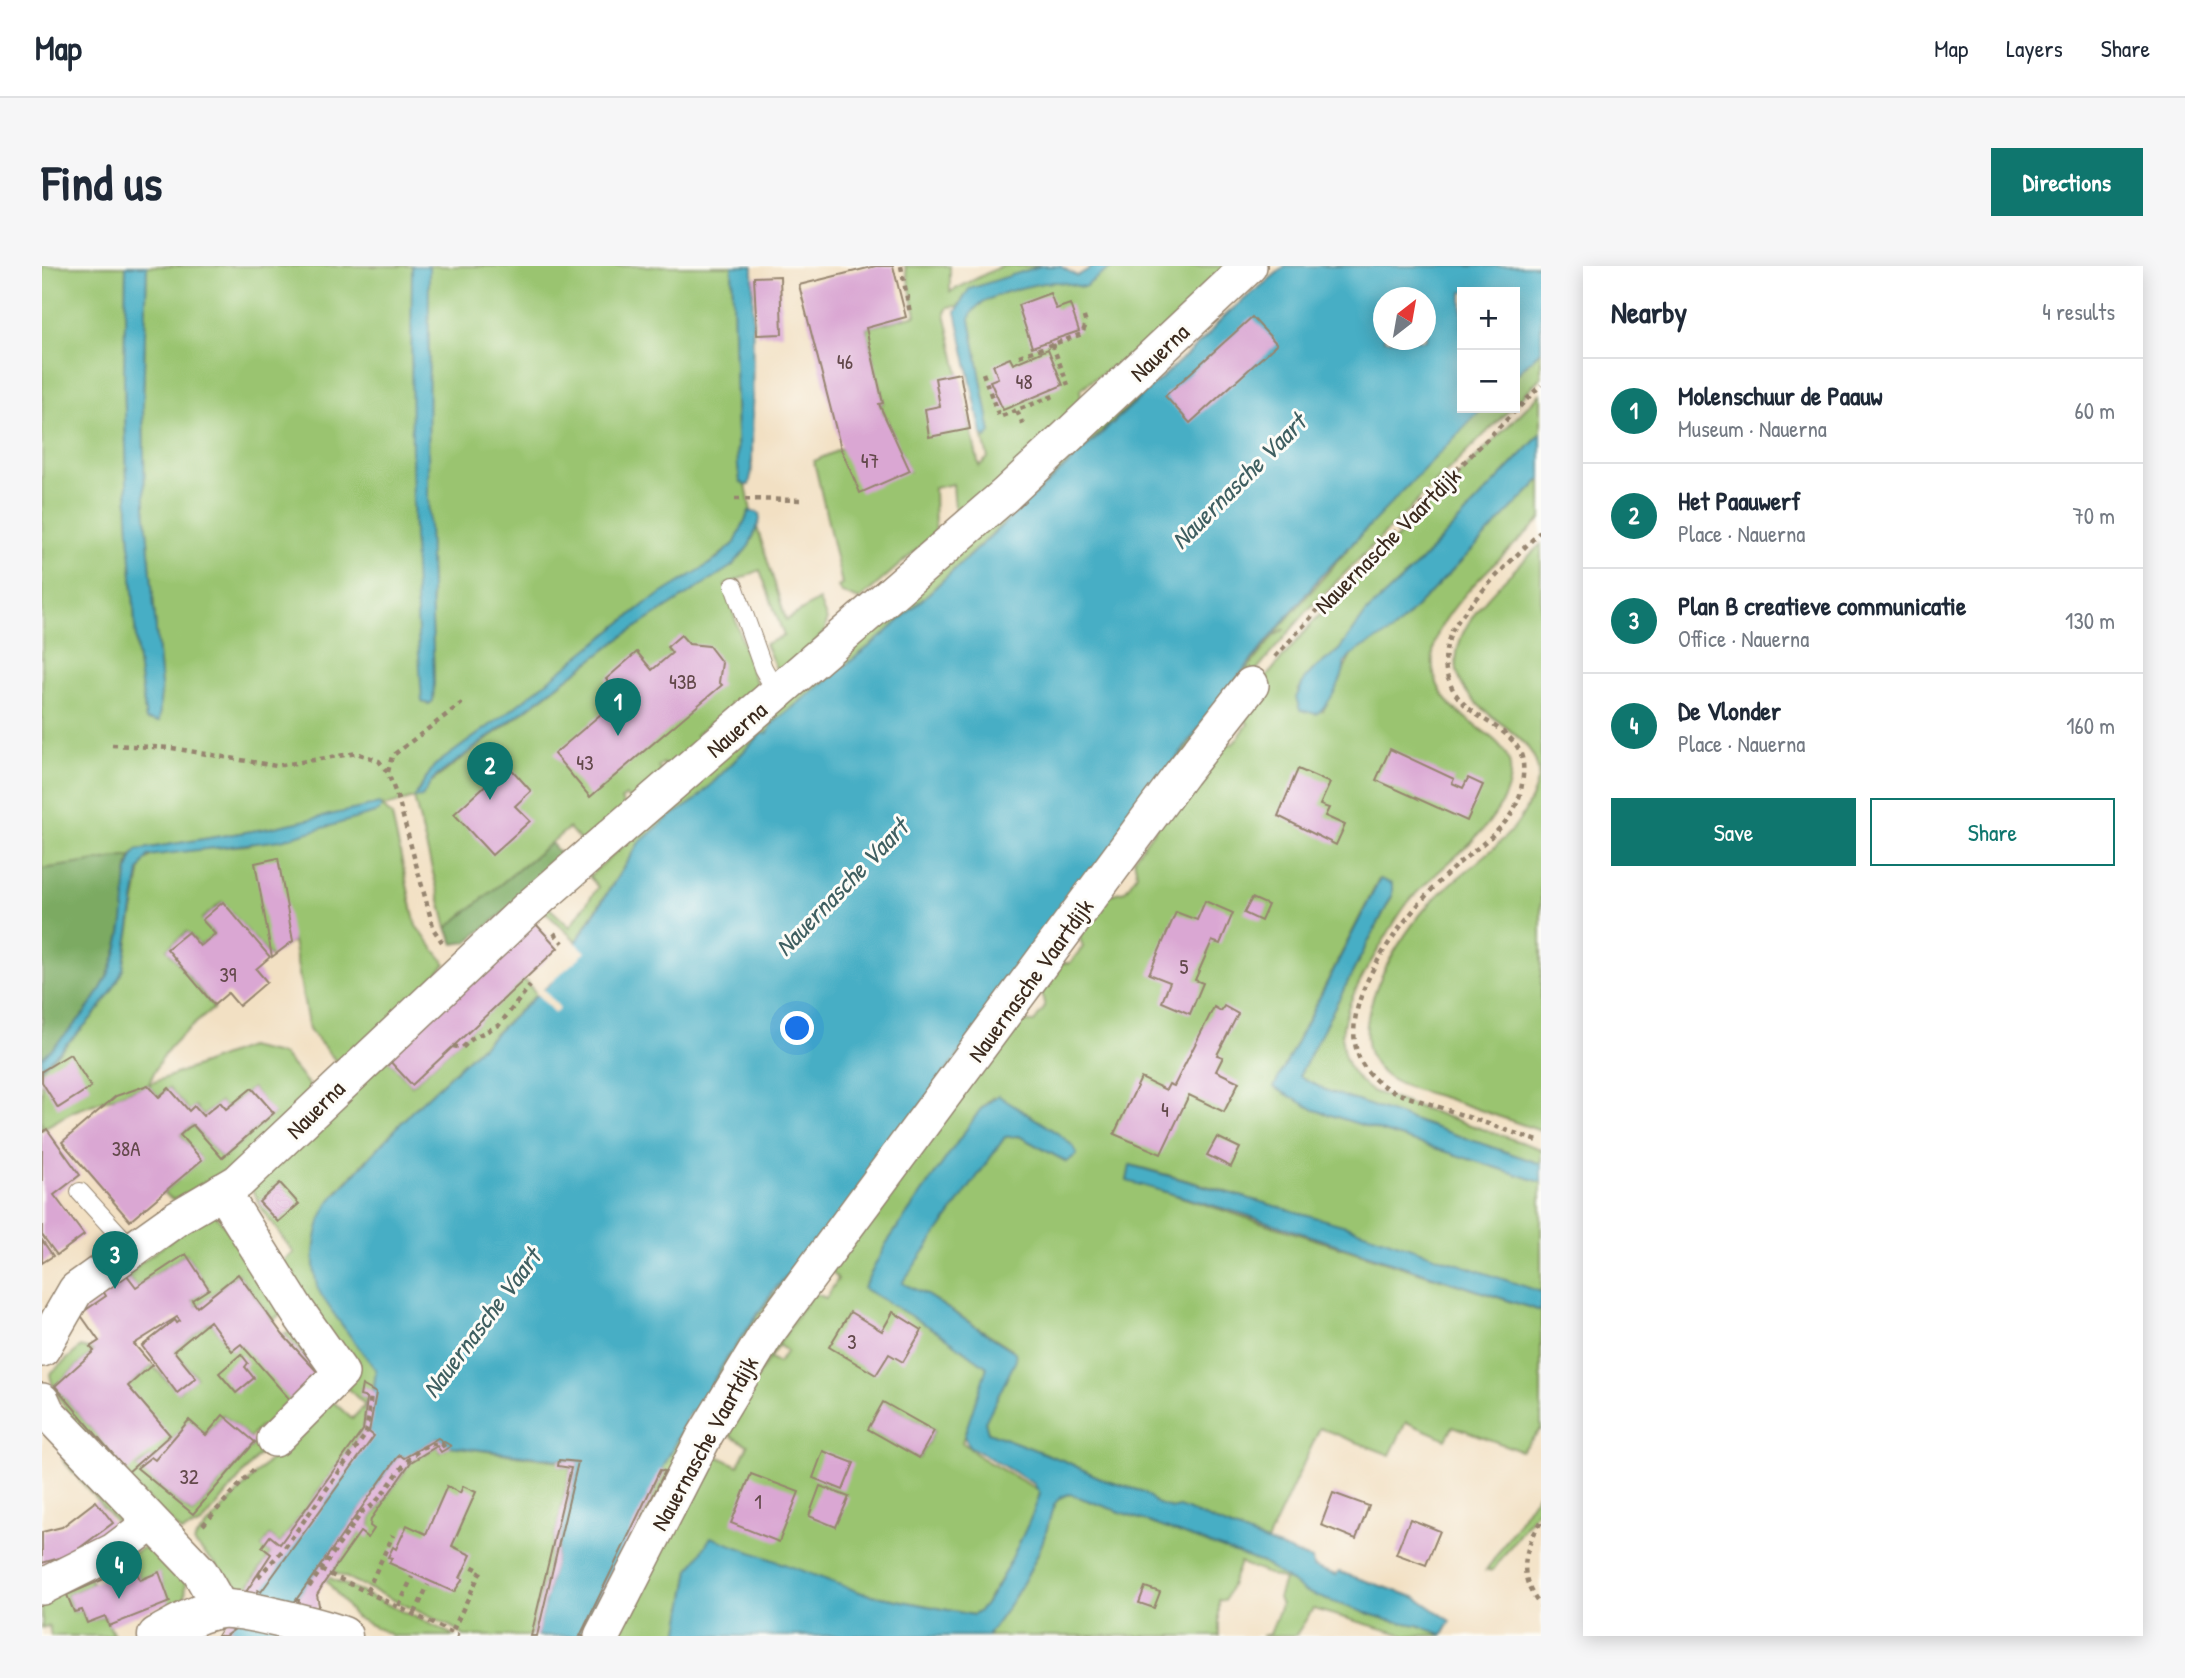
<!DOCTYPE html>
<meta charset="utf-8">
<style>
:root{--surface:#fff;--page:#f6f6f7;--text:#1f2937;--muted:#747a83;--line:#e0e1e3;--accent:#0f766e}
body{margin:0;font-family:"Patrick Hand",sans-serif;background:var(--page);color:var(--text)}
.controls{position:absolute;right:21px;top:21px;display:grid;overflow:hidden;border-radius:0px;box-shadow:0 4px 18px #0003}
.controls button{width:63px;height:63px;display:grid;place-items:center;padding:0;border:0;border-bottom:2px solid var(--line);background:var(--surface);color:var(--text);font:35px sans-serif}
.compass{position:absolute;left:1331px;top:21px;width:63px;height:63px;border-radius:50%;background:var(--surface);box-shadow:0 4px 18px #0003;rotate:31deg}
.you{position:absolute;left:756px;top:763px;width:24px;height:24px;margin:-18px;border:5px solid #fff;border-radius:50%;background:#1a73e8;box-shadow:0 0 0 10px #1a73e833}
.badge{display:grid;place-items:center;width:46px;height:46px;border-radius:50%;background:var(--accent);color:#fff;font-size:23px;font-weight:700}
.pin{position:absolute;translate:-50% -58px;filter:drop-shadow(0 2px 4px #0008)}
.pin::after{content:'';position:absolute;top:37px;width:24px;height:21px;background:inherit;clip-path:polygon(0 0,100% 0,50% 100%)}
.list{margin:0;padding:0;list-style:none}
h2{display:flex;justify-content:space-between;align-items:center;height:91px;margin:0;padding:0 28px;font-size:30px}
h2 small{font-size:23px;font-weight:400;color:var(--muted)}
.list li{display:grid;grid-template-columns:46px 1fr auto;gap:21px;align-items:center;box-sizing:border-box;height:105px;padding:0 28px;border-top:2px solid var(--line)}
.list b{display:block;font-size:26px;white-space:nowrap}
.list p{margin:0;font-size:23px;white-space:nowrap;color:var(--muted)}
.list em{font-size:23px;font-style:normal;color:var(--muted)}
.actions{display:flex;gap:14px;padding:21px 28px}
.actions a{flex:1;padding:16px 0;border:2px solid var(--accent);border-radius:0px;text-align:center;font-size:24px;color:var(--accent)}
.actions .main{background:var(--accent);color:#fff}
.map{position:relative;flex:none;width:1499px;height:1370px;overflow:hidden;border-radius:0px}
header{display:flex;align-items:center;gap:42px;box-sizing:border-box;height:98px;padding:0 35px;background:var(--surface);border-bottom:2px solid var(--line)}
header strong{font-size:33px}
nav{display:flex;gap:38px;margin-inline-start:auto;font-size:24px}
.intro{display:flex;align-items:center;justify-content:space-between;box-sizing:border-box;height:168px;padding:0 42px}
h1{margin:0;font-size:49px}
.button{padding:18px 32px;border-radius:0px;background:var(--accent);color:#fff;font-size:24px;font-weight:700}
main{display:flex;gap:42px;padding:0 42px}
aside{flex:1;background:var(--surface);border-radius:0px;box-shadow:0 4px 18px #0003}
.map>svg:first-child{display:block}
.green{fill:#9ac470;stroke:#6a7747;stroke-width:2;fill-rule:evenodd}
.forest{fill:#7baa62;stroke:#5b6a40;stroke-width:2}
.water{fill:#46aec5;stroke:#406c72;stroke-width:2;fill-rule:evenodd}
.pier{fill:#f2e0c3}
.building{fill:#daa7d3}
.lines{fill:none;stroke-linecap:round;stroke-linejoin:round}
.service-casing{stroke:#968570;stroke-width:20}
.minor-casing{stroke:#968570;stroke-width:38}
.tertiary-casing{stroke:#968570;stroke-width:41}
.path{stroke:#968570;stroke-width:4.5;stroke-dasharray:5 5;stroke-linecap:butt}
.service{stroke:#fff;stroke-width:18}
.minor{stroke:#fff;stroke-width:35}
.tertiary{stroke:#fff;stroke-width:38}
.labels{text-anchor:middle;dominant-baseline:central;stroke-width:6;stroke-linejoin:round;paint-order:stroke}
.number-label{font-size:21px;fill:#63494b}
.street-label{font-size:24px;fill:#3b2a1e;stroke:#fdfcf7}
.water-label{font-size:26px;font-style:italic;fill:#3f5f61;stroke:#fdfcf7}
</style>
<header>
<strong>Map</strong>
<nav><a>Map</a><a>Layers</a><a>Share</a></nav>
</header>
<div class="intro"><h1>Find us</h1><a class="button">Directions</a></div>
<main>
<div class="map">
<svg width="1499" height="1370" viewBox="0 0 1499 1370">
<rect width="100%" height="100%" fill="#fdfcf7"/>
<filter id="ink" filterUnits="userSpaceOnUse"><feTurbulence type="fractalNoise" baseFrequency=".0143" numOctaves="2"/><feDisplacementMap in="SourceGraphic" scale="14" xChannelSelector="R" yChannelSelector="G"/><feConvolveMatrix kernelMatrix="1 2 1 2 8 2 1 2 1" color-interpolation-filters="sRGB"/></filter>
<filter id="wash" filterUnits="userSpaceOnUse"><feTurbulence type="fractalNoise" baseFrequency=".00686" numOctaves="4" result="noise"/><feDisplacementMap in="SourceGraphic" scale="28" xChannelSelector="R" yChannelSelector="G"/><feGaussianBlur stdDeviation="1.57" result="paint"/><feColorMatrix in="noise" values="0 0 0 0 0 0 0 0 0 0 0 0 0 0 0 0 0 1.4 0 .05"/><feComposite in="paint" operator="in"/></filter>
<g filter="url(#wash)">
<rect width="100%" height="100%" fill="#f2e0c3"/>
<!-- green -->
<g class="green">
<path d="M0 0H84L82 113 86 249 95 388 104 454 117 455 119 420 103 240 101 139 105 0H370C369 146 370 292 382 437L387 438 391 435 392 416 386 231 387 0H690L696 201 698 215 704 219 709 245 693 277 658 305 603 338 468 445 392 500 375 527 584 368 690 300 707 280 715 261 744 354 777 334 785 354 783 365 739 413 723 378 742 370 718 304 683 319 710 408 720 428 676 466 668 457 654 469 662 478 630 507 621 497 616 501 624 511 593 538 584 530 579 534 587 544 543 580 527 562 405 662 372 532 341 541 350 550 374 660 404 698 301 803 267 764 251 675 228 691 180 636 160 653 173 668 158 680 145 666 125 683 172 742C141 768 122 779 107 818L206 781 241 789 271 824 221 883 132 934 121 927 159 894 138 869 151 859 180 892 231 848 210 822 184 843 178 836 161 850 153 840 147 845 127 822 117 831 106 819 32 845 0 863V802C30 773 65 742 81 703L100 596 115 587 205 579 333 547 340 539 228 562 95 584 90 590 0 603Z"/>
<path d="M863 0H908V26L959 0H1001L928 23 916 40 906 41 903 47 937 200 946 192 940 168 941 171 949 167 928 54V49C938 30 993 16 1014 16 1024 16 1033 19 1042 21L1071 0H1195C1159 30 1124 64 1085 91 1067 104 1053 110 1038 124L1039 129 1024 161 924 249 918 244 913 245 911 218 892 222 893 268 817 334 800 327 796 321 800 318 772 195 799 183 867 205 837 138 841 137 824 62 874 49Z"/>
<path d="M1499 84V111L1473 138V110Z"/>
<path d="M1107 121 844 367 730 458 726 468H719L654 534 625 553 597 577 534 675 500 643 504 639 528 661 556 621 547 610 1095 123Z"/>
<path d="M1499 127V168L1374 300 1325 346 1297 384 1270 405 1256 425 1260 441 1265 446 1281 445 1311 386 1353 363 1499 213V253C1470 282 1413 330 1396 367 1391 379 1389 395 1392 408 1407 471 1499 463 1458 540 1436 578 1396 602 1367 635 1354 652 1344 671 1333 689 1307 733 1276 786 1329 825L1499 883V898L1283 824 1257 810 1350 630 1337 613 1232 821 1273 844 1499 916V1026C1363 981 1228 936 1089 899L1085 914 1499 1045V1163L1479 1185 1411 1160 1404 1173 1364 1156 1348 1189 1278 1162 1225 1276 1137 1241 1130 1243 1114 1237 1101 1226 1062 1214 1025 1196 946 1166 943 1156 970 1083 883 1028 859 1018 963 871 977 870 1025 896 1030 879 985 847 951 831 938 844 844 978 822 1022 898 1067 944 1100 945 1105 920 1176 939 1192 997 1224C998 1252 954 1321 938 1346L932 1349 820 1327 727 1295 648 1304 636 1370H571L669 1187 696 1200 706 1179 691 1171 684 1163 724 1091 736 1097 745 1085 733 1077 769 1026 784 1032 796 1013 785 999 970 755 992 756 1003 741 999 724 1018 697H1028L1041 681 1037 670 1066 629 1083 625 1095 608 1092 592 1176 476 1191 478 1206 458 1197 443 1270 357ZM842 1137 892 1165 877 1192 827 1163Z"/>
<path d="M1441 142H1469L1265 345 1182 442 907 821 544 1370 623 1205 619 1204 644 1159 651 1163 648 1159C687 1080 743 1012 801 945L1187 425 1231 371 1243 363 1231 369 1342 242Z"/>
<path d="M1499 278V865C1467 854 1435 843 1403 832 1384 826 1360 822 1344 810 1291 769 1359 665 1395 630 1421 606 1455 584 1477 555 1485 542 1493 526 1496 511 1499 456 1393 447 1418 375 1429 341 1474 303 1499 278Z"/>
<path d="M481 713 495 728 370 845 294 927 275 1021 334 1104 331 1126 320 1120 319 1130 325 1132 321 1164 238 1278 228 1270 220 1281 229 1288 202 1326 152 1277 154 1271 287 1132 310 1153 323 1139 300 1117 238 997 252 987 220 944 210 922 345 792 370 819Z"/>
<path d="M170 943 244 1044 231 1054 196 1008 155 1041 150 1034 167 1023 144 988 94 1021 84 1008Z"/>
<path d="M168 1055 190 1084 199 1078 279 1109 242 1067 250 1066 281 1113 229 1160 218 1161 208 1172 181 1149 164 1169 147 1155 113 1194 109 1191 95 1201 151 1248 213 1176 221 1184 160 1258 139 1266C106 1232 13 1152 8 1108L39 1081 52 1085 13 1120 86 1205V1120L110 1099 136 1126 154 1111 132 1085Z"/>
<path d="M395 1180 399 1186 408 1180 517 1195V1200L529 1202 489 1370H422L414 1363 290 1305 318 1266 328 1260 329 1253 369 1196Z"/>
<path d="M20 1193 39 1204 81 1249 73 1255Z"/>
<path d="M1499 1222V1239L1451 1304 1444 1305Z"/>
<path d="M1028 1228 1221 1297 1262 1325 1285 1334 1346 1354 1376 1359 1401 1369 1366 1370 1271 1343 1254 1369 1219 1370 1228 1368 1239 1339 1236 1332 1242 1314 1198 1297 1183 1335 1177 1334V1370H945C971 1336 999 1293 1008 1251 1011 1239 1015 1230 1028 1228Z"/>
<path d="M102 1281 114 1284 144 1316 143 1334 129 1342 117 1307 98 1314 92 1300 79 1305 76 1296Z"/>
<path d="M47 1311 51 1318 25 1329 32 1346 40 1344 45 1356 63 1350 72 1370H9L7 1360 0 1362V1330Z"/>
<path d="M286 1311 410 1368 413 1370H351L313 1351 284 1314Z"/>
</g>
<!-- forest -->
<g class="forest">
<path d="M509 577 525 596 425 676 412 678 405 662Z"/>
<path d="M90 590C83 601 84 634 82 649 73 716 47 747 0 792V603Z"/>
</g>
<!-- water -->
<g class="water">
<path d="M84 0H105L101 139 103 240 119 420 117 456 104 454 95 388 86 249 82 113Z"/>
<path d="M370 0H387L386 231 392 416 391 435 387 438 380 436C370 291 368 145 370 0Z"/>
<path d="M690 0H711L710 205 707 219H703L698 215 696 201Z"/>
<path d="M998 0H1018L1035 10 1052 0H1071L1042 21C1032 20 1024 16 1014 16 995 16 927 31 928 54L949 167 944 172 940 168 914 46 927 23Z"/>
<path d="M1243 0H1499V84L1473 110V26H1420V142H1441L1278 311 1185 424 801 945 732 1024 681 1098 653 1146 649 1145 538 1370H495L536 1196 408 1180 396 1172 362 1192 357 1190 255 1333 257 1334 233 1370H183L192 1364 187 1362 327 1166 334 1104C323 1089 278 1033 275 1020 268 993 273 959 287 936L370 845 510 715 597 577 625 553 654 534 719 468 726 467 730 458 844 367 1166 69C1185 43 1218 23 1243 0ZM1342 32H1384V74H1342Z"/>
<path d="M1499 168V213L1353 363C1334 377 1317 379 1302 397 1304 409 1285 443 1274 448L1258 444 1254 432 1262 414 1270 405 1297 384 1325 346 1374 300Z"/>
<path d="M707 245 717 247 718 254 707 280 690 300 584 368 391 513 380 531 372 532 392 500 468 445 603 338 672 295 693 277Z"/>
<path d="M338 538 340 542 333 547 239 574 106 590 97 605 81 703C65 742 30 773 0 801V792C42 751 70 722 80 662 85 637 80 604 95 584L228 562Z"/>
<path d="M1338 613 1350 618V630L1257 810 1283 824 1499 898V916L1273 844 1232 821Z"/>
<path d="M956 829C971 842 1032 871 1035 888L1025 896 977 870 963 871 860 1017 883 1028 973 1086 974 1094 943 1156 946 1166 1025 1196 1062 1214 1102 1226 1114 1237 1130 1243 1137 1241 1270 1294 1271 1301 1294 1309 1297 1306 1375 1332 1409 1355 1401 1369 1376 1359 1346 1354 1285 1334 1262 1325 1221 1297 1028 1228C1015 1230 1011 1239 1008 1251 999 1293 971 1336 945 1370H636L648 1304 669 1271 820 1327 931 1349C949 1344 991 1249 998 1228L992 1218 927 1180 922 1170 945 1101 898 1067 821 1022 844 978 938 844Z"/>
<path d="M1088 899 1304 960 1499 1026V1045L1201 948 1085 915Z"/>
</g>
<!-- pier -->
<path class="pier" d="M531 674 544 686 501 723 518 742 512 747 493 726 507 713Z"/>
<g id="blocks">
<!-- building -->
<g class="building">
<path d="M834 0H851L864 51 824 62 841 137 837 138 868 205 818 227 799 183 757 19Z"/>
<path d="M738 10 740 68 715 69 712 11Z"/>
<path d="M1008 27 1014 43 1028 38 1037 65 990 81 976 39Z"/>
<path d="M1210 51 1235 78 1148 157 1123 130Z"/>
<path d="M1006 83 1021 119 961 144 948 115 956 112 951 99 968 92 971 98Z"/>
<path d="M918 107 928 163 887 171 883 143 898 140 893 112Z"/>
<path d="M639 369 647 378 667 380 680 397 677 416 680 419 548 531 512 488 579 431 564 413 595 386 610 404 630 387 625 381Z"/>
<path d="M1348 483 1412 513 1410 517 1421 522 1426 512 1441 519 1425 555 1334 514Z"/>
<path d="M455 487 489 525 473 540 488 555 450 589 412 548 449 514 438 502Z"/>
<path d="M1256 503 1288 517 1278 539 1287 542 1283 550 1303 559 1294 579 1236 550Z"/>
<path d="M236 592 251 675 230 691 213 597Z"/>
<path d="M1210 632 1226 639 1219 655 1202 647Z"/>
<path d="M1163 635 1191 647 1178 678 1170 675 1153 714 1161 717 1148 748 1120 736 1128 716 1107 708 1134 646 1155 654Z"/>
<path d="M181 636 228 691 214 703 225 716 197 740 186 727 172 739 125 683 146 666 158 680 173 668 160 654Z"/>
<path d="M493 657 516 682 370 819 345 792Z"/>
<path d="M1182 740 1196 748 1175 789 1181 791 1174 805 1197 816 1182 846 1147 829 1119 888 1072 868 1099 812 1124 824 1127 818 1132 820 1172 741 1179 745Z"/>
<path d="M28 788 49 821 16 842 0 816V805Z"/>
<path d="M106 819 117 831 127 822 147 845 152 840 161 850 178 836 184 843 210 822 232 847 180 892 151 859 146 862 138 869 160 894 88 955 20 876 74 830Z"/>
<path d="M5 863 38 909 12 929 42 969 15 989 0 969V867Z"/>
<path d="M1175 871 1198 882 1189 901 1165 889Z"/>
<path d="M238 917 257 938 236 956 217 936Z"/>
<path d="M0 974 11 990 0 997Z"/>
<path d="M144 988 167 1023 150 1034 155 1041 196 1008 241 1069 279 1110 249 1135 199 1078 190 1085 168 1055 132 1085 154 1112 135 1127 100 1080 133 1054 135 1057 138 1055 135 1051 92 1078 110 1099 86 1120 128 1169 86 1206 13 1120 52 1085 48 1081 57 1075 38 1048 64 1030 61 1025 84 1008 94 1021Z"/>
<path d="M808 1046 840 1065 851 1046 880 1064 861 1096 847 1088 834 1109 787 1081Z"/>
<path d="M199 1088 206 1097 203 1101 212 1112 194 1127 177 1107Z"/>
<path d="M320 1119 334 1127 327 1166 332 1170 219 1326 216 1324 187 1362 193 1363 183 1370H175L229 1288 220 1281 228 1270 238 1278 321 1164 325 1132 318 1130Z"/>
<path d="M841 1136 892 1165 877 1192 826 1163Z"/>
<path d="M181 1149 213 1176 151 1248 95 1202 109 1191 113 1194 147 1154 164 1169Z"/>
<path d="M396 1172 409 1180 399 1186 395 1180 369 1196 329 1253 328 1260 332 1263 326 1272 318 1266 282 1317 275 1329 277 1339 253 1370 257 1334H254L355 1192 358 1189 362 1192Z"/>
<path d="M781 1185 812 1197 801 1224 771 1212Z"/>
<path d="M517 1194 536 1196 495 1370H489L529 1202 516 1200Z"/>
<path d="M618 1204 623 1205 544 1370H538Z"/>
<path d="M709 1208 757 1226 737 1276 689 1257Z"/>
<path d="M405 1220 418 1227 421 1220 434 1226 410 1280 429 1289 418 1312 421 1313 412 1326 347 1297 350 1292 346 1291 351 1281 354 1283 365 1259 384 1268Z"/>
<path d="M778 1220 807 1231 794 1261 767 1250Z"/>
<path d="M1291 1227 1327 1240 1314 1273 1279 1259Z"/>
<path d="M54 1235 71 1257 28 1289 0 1297V1266L20 1261Z"/>
<path d="M1368 1253 1398 1265 1384 1299 1354 1288Z"/>
<path d="M92 1300 98 1314 117 1306 128 1336 67 1360 63 1350 45 1357 40 1344 32 1346 25 1329Z"/>
<path d="M1103 1321 1118 1326 1112 1342 1097 1337Z"/>
</g>
</g>
</g>
<g filter="url(#ink)">
<use href="#blocks" fill-opacity="0" stroke="#968570" stroke-width="2"/>
<g class="lines">
<defs>
<g id="service">
<path d="M692 320 721 402 735 427"/>
<path d="M38 926 90 983"/>
</g>
<g id="minor">
<path d="M180 925 256 1046 299 1107 233 1173"/>
<path d="M0 1083 34 1024 135 952 196 916 484 644 963 229 1207 0"/>
<path d="M0 1135 5 1146 158 1306 179 1343"/>
<path d="M0 1321 72 1285 109 1257"/>
<path d="M560 1370 663 1169 725 1067 1140 507 1209 419"/>
</g>
<path id="tertiary" d="M115 1370C134 1360 157 1345 179 1343 200 1341 280 1362 301 1370"/>
</defs>
<!-- service casing -->
<use href="#service" class="service-casing"/>
<!-- minor casing -->
<use href="#minor" class="minor-casing"/>
<!-- tertiary casing -->
<use href="#tertiary" class="tertiary-casing"/>
<!-- path -->
<g class="path">
<path d="M859 0 868 47"/>
<path d="M1010 78 1026 119"/>
<path d="M977 90 1040 68 1044 58 1041 48"/>
<path d="M941 107 957 151 1014 129"/>
<path d="M975 145 983 163"/>
<path d="M693 233 762 234"/>
<path d="M1499 265C1476 288 1425 337 1411 363 1404 377 1401 394 1405 409 1418 455 1465 454 1479 488 1483 499 1481 513 1479 524 1472 561 1432 582 1407 606 1363 648 1268 761 1336 816 1352 829 1375 833 1394 840 1429 852 1464 864 1499 876"/>
<path d="M1233 391 1283 336 1499 119"/>
<path d="M70 479 130 482 234 500 315 487 337 495 346 507 357 536 392 664 400 676"/>
<path d="M346 506 350 490 420 437"/>
<path d="M512 667 521 677"/>
<path d="M411 780 420 782 431 772 457 759 488 720"/>
<path d="M1499 1256C1481 1284 1475 1312 1499 1340"/>
<path d="M161 1259 214 1201"/>
<path d="M279 1304 417 1370"/>
<path d="M216 1311 241 1284 324 1168 329 1129"/>
<path d="M267 1321 321 1245C345 1237 365 1172 400 1178L404 1183"/>
<path d="M325 1325 351 1269"/>
<path d="M357 1340 370 1311"/>
<path d="M373 1347 386 1319"/>
<path d="M411 1364 439 1305 427 1299"/>
</g>
<!-- service -->
<use href="#service" class="service"/>
<!-- minor -->
<use href="#minor" class="minor"/>
<!-- tertiary -->
<use href="#tertiary" class="tertiary"/>
</g>
</g>
<g class="labels">
<!-- number labels -->
<g class="number-label">
<text x="803" y="95">46</text>
<text x="982" y="115">48</text>
<text x="828" y="194">47</text>
<text x="641" y="415">43B</text>
<text x="543" y="496">43</text>
<text x="1142" y="700">5</text>
<text x="186" y="708">39</text>
<text x="1123" y="843">4</text>
<text x="84" y="882">38A</text>
<text x="810" y="1075">3</text>
<text x="147" y="1210">32</text>
<text x="716" y="1235">1</text>
</g>
<!-- street labels -->
<g class="street-label">
<text transform="translate(1117 86) rotate(-44)">Nauerna</text>
<text transform="translate(1345 274) rotate(-45)">Nauernasche Vaartdijk</text>
<text transform="translate(694 463) rotate(-41)">Nauerna</text>
<text transform="translate(988 714) rotate(-54)">Nauernasche Vaartdijk</text>
<text transform="translate(273 843) rotate(-45)">Nauerna</text>
<text transform="translate(662 1177) rotate(-61)">Nauernasche Vaartdijk</text>
</g>
<!-- water labels -->
<g class="water-label">
<text transform="translate(1196 215) rotate(-45)">Nauernasche Vaart</text>
<text transform="translate(799 621) rotate(-46)">Nauernasche Vaart</text>
<text transform="translate(439 1057) rotate(-53)">Nauernasche Vaart</text>
</g>
</g>
</svg>
<div class="controls">
<button>+</button>
<button>−</button>
</div>
<svg class="compass" viewBox="-18 -18 36 36"><path d="M0-13l5 13h-10z" fill="#e53935"/><path d="M0 13l5-13h-10z" fill="#747a83"/></svg>
<div class="you"></div>
<div class="pin badge" style="left:576px;top:470px">1</div>
<div class="pin badge" style="left:448px;top:534px">2</div>
<div class="pin badge" style="left:73px;top:1023px">3</div>
<div class="pin badge" style="left:77px;top:1333px">4</div>
</div>
<aside>
<h2>Nearby<small>4 results</small></h2>
<ul class="list">
<li><span class="badge">1</span><div><b>Molenschuur de Paauw</b><p>Museum · Nauerna</p></div><em>60 m</em></li>
<li><span class="badge">2</span><div><b>Het Paauwerf</b><p>Place · Nauerna</p></div><em>70 m</em></li>
<li><span class="badge">3</span><div><b>Plan B creatieve communicatie</b><p>Office · Nauerna</p></div><em>130 m</em></li>
<li><span class="badge">4</span><div><b>De Vlonder</b><p>Place · Nauerna</p></div><em>160 m</em></li>
</ul>
<div class="actions"><a class="main">Save</a><a>Share</a></div>
</aside>
</main>
